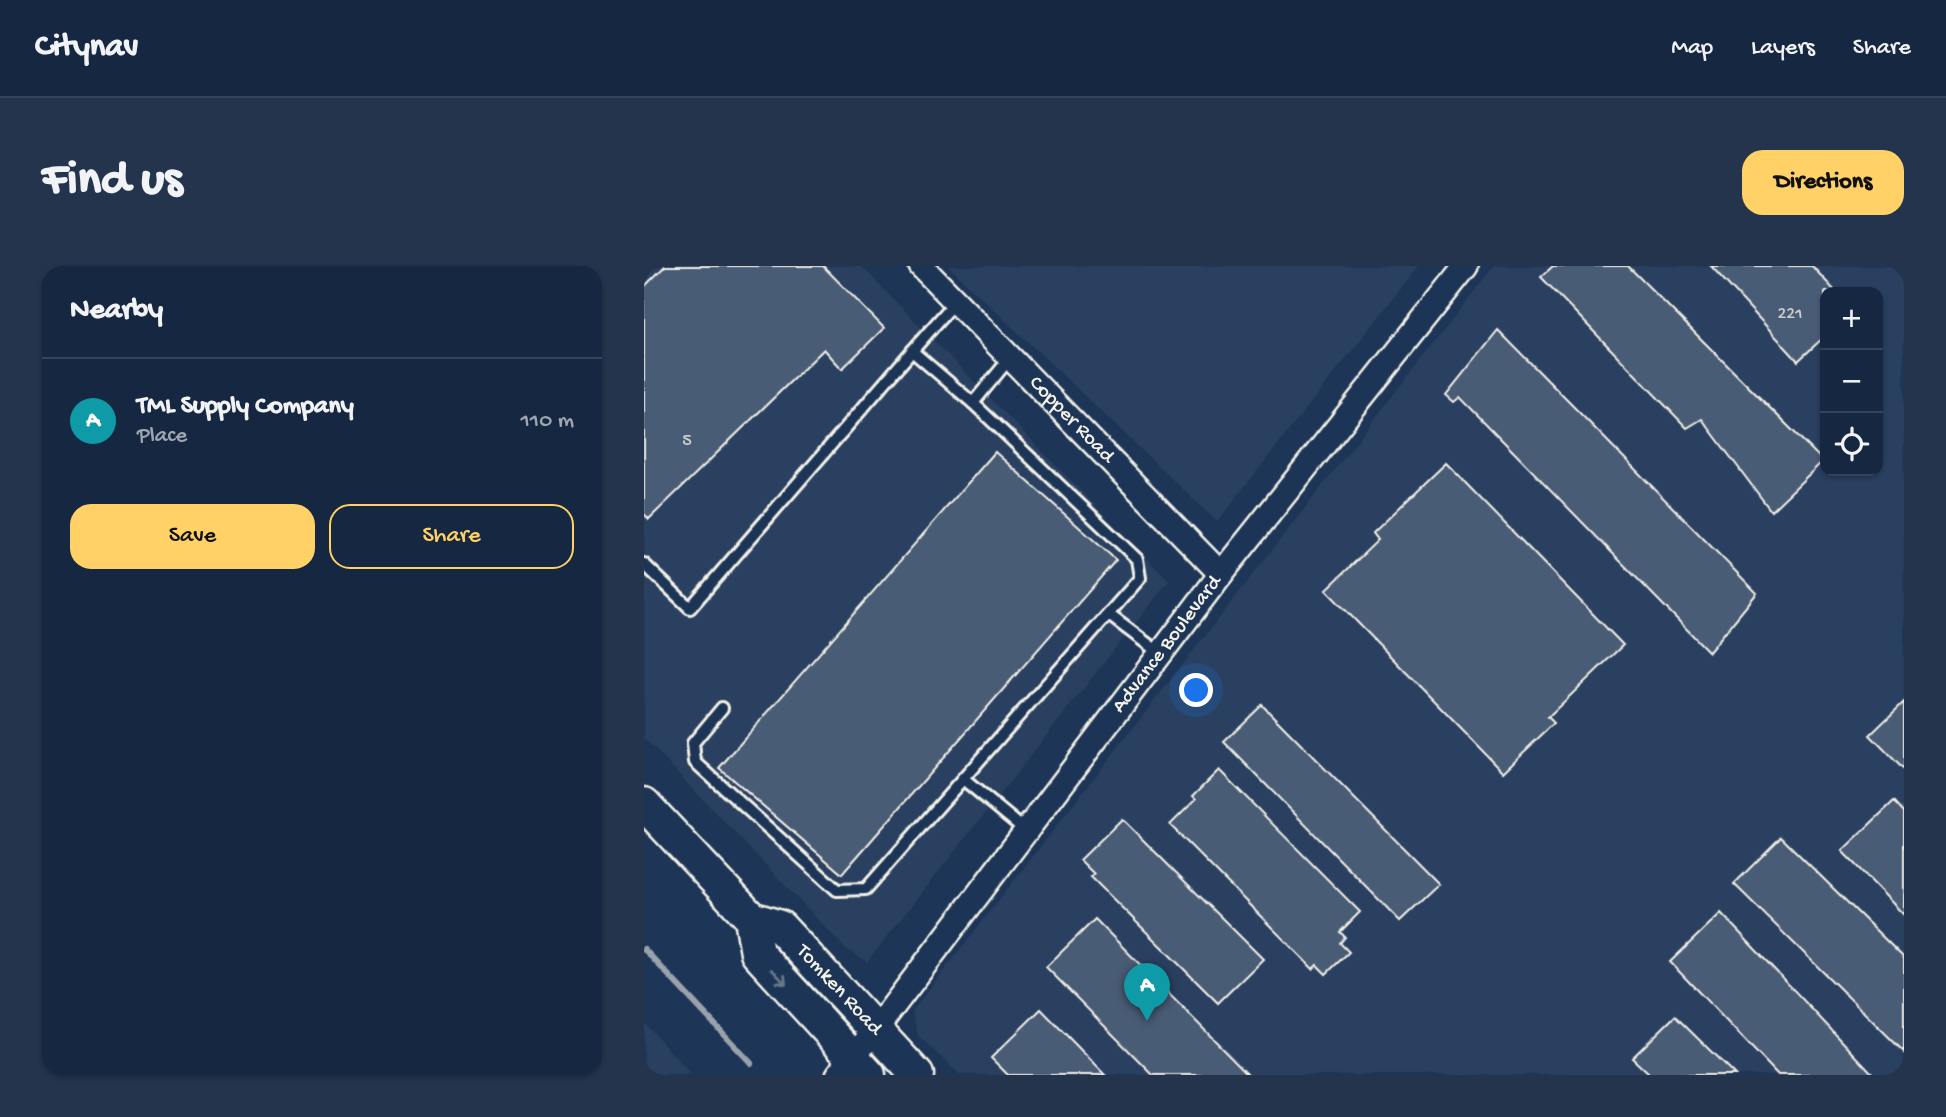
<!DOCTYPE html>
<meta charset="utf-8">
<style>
:root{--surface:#162841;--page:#23344c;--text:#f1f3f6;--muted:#9ea6b1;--line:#35445a;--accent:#ffd166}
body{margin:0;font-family:"Gochi Hand",sans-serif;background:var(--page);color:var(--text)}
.controls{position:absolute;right:21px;top:21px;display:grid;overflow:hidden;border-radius:14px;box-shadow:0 2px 5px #0004}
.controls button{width:63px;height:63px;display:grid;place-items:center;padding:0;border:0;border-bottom:2px solid var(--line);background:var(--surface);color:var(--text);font:35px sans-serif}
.you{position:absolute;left:553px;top:425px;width:24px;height:24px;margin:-18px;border:5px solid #fff;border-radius:50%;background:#1a73e8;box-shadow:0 0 0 10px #1a73e833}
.badge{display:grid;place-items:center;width:46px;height:46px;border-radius:50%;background:var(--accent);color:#fff;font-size:23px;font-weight:700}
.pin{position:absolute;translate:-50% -58px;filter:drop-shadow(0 2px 4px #0008)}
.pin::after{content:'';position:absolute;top:37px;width:24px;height:21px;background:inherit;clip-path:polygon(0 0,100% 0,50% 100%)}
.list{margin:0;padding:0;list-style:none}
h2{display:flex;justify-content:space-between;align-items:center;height:91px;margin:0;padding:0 28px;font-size:30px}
h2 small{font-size:23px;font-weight:400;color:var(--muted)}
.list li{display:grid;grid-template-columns:46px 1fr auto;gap:21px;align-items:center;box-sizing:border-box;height:126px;padding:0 28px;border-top:2px solid var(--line)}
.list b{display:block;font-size:26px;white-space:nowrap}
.list p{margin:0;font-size:23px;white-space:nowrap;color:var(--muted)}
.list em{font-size:23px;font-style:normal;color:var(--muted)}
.actions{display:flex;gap:14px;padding:21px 28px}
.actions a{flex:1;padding:16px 0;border:2px solid var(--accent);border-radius:21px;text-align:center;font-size:24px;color:var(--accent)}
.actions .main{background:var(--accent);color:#111}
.icon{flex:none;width:38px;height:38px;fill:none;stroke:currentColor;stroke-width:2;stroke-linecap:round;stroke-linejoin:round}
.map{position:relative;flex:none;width:1260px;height:809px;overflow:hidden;border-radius:21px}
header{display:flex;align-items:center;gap:42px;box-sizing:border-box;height:98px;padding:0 35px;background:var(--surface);border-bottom:2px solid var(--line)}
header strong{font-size:33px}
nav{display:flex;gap:38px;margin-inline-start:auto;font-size:24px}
.intro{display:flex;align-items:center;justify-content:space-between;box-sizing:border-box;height:168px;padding:0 42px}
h1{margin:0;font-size:49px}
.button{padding:18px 32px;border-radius:21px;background:var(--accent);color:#111;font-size:24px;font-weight:700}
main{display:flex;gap:42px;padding:0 42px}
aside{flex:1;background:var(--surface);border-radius:21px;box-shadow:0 2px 5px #0004}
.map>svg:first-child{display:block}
.built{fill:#2a4060;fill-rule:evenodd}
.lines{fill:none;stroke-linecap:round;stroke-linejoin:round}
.stream{stroke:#9aa2ab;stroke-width:6}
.building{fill:#485b74;stroke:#f4f1e8;stroke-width:2}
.lane-casing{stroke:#f4f1e8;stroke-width:16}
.street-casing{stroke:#f4f1e8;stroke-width:28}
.secondary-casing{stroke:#f4f1e8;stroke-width:37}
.lane{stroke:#1d3557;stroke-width:10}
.street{stroke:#1d3557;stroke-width:23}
.secondary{stroke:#1d3557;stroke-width:32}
.oneway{stroke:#68778a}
.labels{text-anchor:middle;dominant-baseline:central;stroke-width:5;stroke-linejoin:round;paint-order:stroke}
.number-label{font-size:18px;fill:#c9cccb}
.street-label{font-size:21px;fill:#f4f1e8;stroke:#1d3557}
</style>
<header>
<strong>Citynav</strong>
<nav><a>Map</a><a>Layers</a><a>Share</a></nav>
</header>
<div class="intro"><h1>Find us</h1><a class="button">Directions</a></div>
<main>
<aside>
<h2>Nearby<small></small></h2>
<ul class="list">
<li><span class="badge" style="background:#0f9aa8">A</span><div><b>TML Supply Company</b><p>Place</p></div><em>110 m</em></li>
</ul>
<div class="actions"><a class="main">Save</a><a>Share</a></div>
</aside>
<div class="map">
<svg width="1260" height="809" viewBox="0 0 1260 809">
<rect width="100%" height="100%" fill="#1d3557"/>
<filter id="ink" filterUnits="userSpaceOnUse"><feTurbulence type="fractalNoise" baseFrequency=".0143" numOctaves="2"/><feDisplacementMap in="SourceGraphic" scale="14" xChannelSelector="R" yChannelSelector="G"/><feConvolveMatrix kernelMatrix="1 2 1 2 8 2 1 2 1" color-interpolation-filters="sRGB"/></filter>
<g filter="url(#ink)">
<!-- built -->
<g class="built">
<path d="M0 0H217L525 315 223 696 201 682 0 472Z"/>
<path d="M304 0H775L573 256Z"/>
<path d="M850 0H1260V809H316L274 770 268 745ZM1181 26H1234V205H1181Z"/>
<path d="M0 756 47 809H0Z"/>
</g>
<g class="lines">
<!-- stream -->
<path class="stream" d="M0 683 107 797"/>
</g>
<!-- building -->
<g class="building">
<path d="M21 0H179L240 62 198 103 180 83 5 253 0 248V21Z"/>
<path d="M909 0H984L1179 195 1127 245 1058 153 1043 162 897 11Z"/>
<path d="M1067 0H1168L1192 26H1181V70L1154 95Z"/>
<path d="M854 64 1113 327 1065 386 816 131 810 136 802 129Z"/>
<path d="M351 186 472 294 198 608 75 502Z"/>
<path d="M802 197 979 379 904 451 910 457 859 506 682 324 734 274 729 267Z"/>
<path d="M1260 436V504L1226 469Z"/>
<path d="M618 439 795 618 756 655 580 476Z"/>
<path d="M575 504 716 646 696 666 701 671 696 677 705 686 682 708 673 699 669 703 526 559 552 533 549 530Z"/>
<path d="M1250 535 1260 546V649L1198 585Z"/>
<path d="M478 553 619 693 574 737 447 611 450 608 436 594Z"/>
<path d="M1137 571 1260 692V786L1090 618Z"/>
<path d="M1077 647 1230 809H1134L1026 696Z"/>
<path d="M451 653 605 809H509L402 701Z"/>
<path d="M397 743 461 809H364L347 792Z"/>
<path d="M1031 750 1091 809H1006L988 792Z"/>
</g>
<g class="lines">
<defs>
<g id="lane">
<path d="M311 36 268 85 329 137 366 92"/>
<path d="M0 298 46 342 268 85"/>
<path d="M465 349 517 388"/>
<path d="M78 442 49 477 51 496 193 624 222 623 496 312 493 293 329 137"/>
<path d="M319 513 382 565"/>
</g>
<g id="street">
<path id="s1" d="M277 0 577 308"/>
<path id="s2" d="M194 809 232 763 577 308 822 0"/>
</g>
<g id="secondary">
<path id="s3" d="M0 538 107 652 136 661 273 809"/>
<path d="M107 652 113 687 225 809"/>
</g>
</defs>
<!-- lane casing -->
<use href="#lane" class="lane-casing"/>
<!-- street casing -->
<use href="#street" class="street-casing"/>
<!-- secondary casing -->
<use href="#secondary" class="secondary-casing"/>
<!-- lane -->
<use href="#lane" class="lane"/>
<!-- street -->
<use href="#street" class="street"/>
<!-- secondary -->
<use href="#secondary" class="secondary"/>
</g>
<!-- one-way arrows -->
<defs><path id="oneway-shaft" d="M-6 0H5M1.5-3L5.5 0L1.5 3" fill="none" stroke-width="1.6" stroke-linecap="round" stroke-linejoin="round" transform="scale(1.75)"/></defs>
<use class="oneway" href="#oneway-shaft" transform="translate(135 711) rotate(47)"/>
</g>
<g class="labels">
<!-- number labels -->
<g class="number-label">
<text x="1146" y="48">221</text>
<text x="43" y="175">5</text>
</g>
<!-- street labels -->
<g class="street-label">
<text stroke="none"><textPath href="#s1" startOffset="215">Copper Road</textPath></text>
<text stroke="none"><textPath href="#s2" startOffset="542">Advance Boulevard</textPath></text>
<text stroke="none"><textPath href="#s3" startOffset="273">Tomken Road</textPath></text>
</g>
</g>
</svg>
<div class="controls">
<button>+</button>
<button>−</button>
<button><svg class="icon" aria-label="locate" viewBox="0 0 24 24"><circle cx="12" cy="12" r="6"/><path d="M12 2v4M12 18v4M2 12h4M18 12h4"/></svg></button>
</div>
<div class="you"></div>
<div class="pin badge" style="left:503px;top:755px;background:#0f9aa8">A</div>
</div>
</main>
